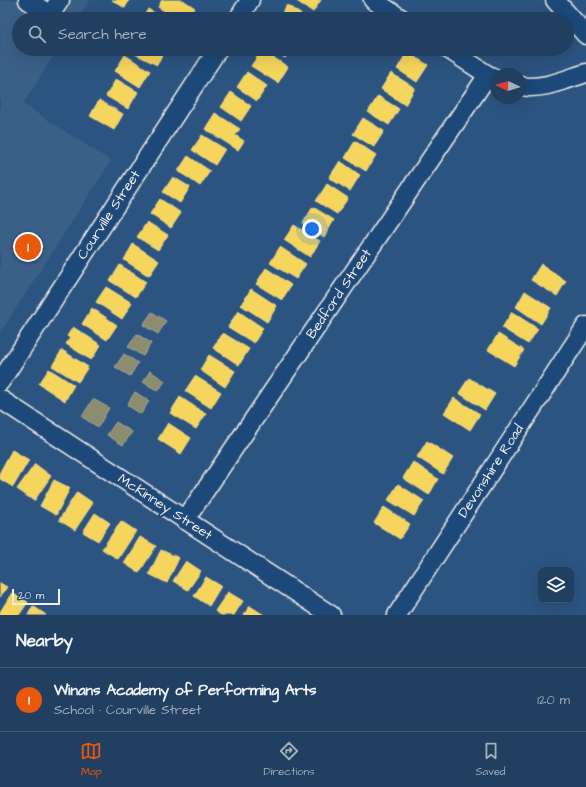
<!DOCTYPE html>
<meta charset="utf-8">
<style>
:root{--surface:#213f61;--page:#294667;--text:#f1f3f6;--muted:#a2afbd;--line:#3e5876;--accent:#ea580c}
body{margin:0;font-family:"Architects Daughter",sans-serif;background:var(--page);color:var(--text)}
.controls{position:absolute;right:12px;bottom:12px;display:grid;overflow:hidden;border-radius:8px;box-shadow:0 4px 16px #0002}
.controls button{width:36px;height:36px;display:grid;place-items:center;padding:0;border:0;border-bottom:1px solid var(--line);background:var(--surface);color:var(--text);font:20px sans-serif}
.compass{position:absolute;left:490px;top:68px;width:36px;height:36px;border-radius:50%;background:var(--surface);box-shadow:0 4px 16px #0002;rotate:274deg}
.scale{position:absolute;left:12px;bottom:10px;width:48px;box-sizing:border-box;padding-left:4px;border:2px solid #f4f1e8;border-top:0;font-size:11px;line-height:14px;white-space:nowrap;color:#f4f1e8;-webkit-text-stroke:3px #1f4a7a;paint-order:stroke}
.you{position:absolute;left:312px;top:229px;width:14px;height:14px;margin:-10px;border:3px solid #fff;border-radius:50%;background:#1a73e8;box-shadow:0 0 0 6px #1a73e833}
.badge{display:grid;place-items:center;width:26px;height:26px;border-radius:50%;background:var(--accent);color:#fff;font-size:13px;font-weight:700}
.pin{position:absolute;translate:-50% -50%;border:2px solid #fff;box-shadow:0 1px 4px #0006}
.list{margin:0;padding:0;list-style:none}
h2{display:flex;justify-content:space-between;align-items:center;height:52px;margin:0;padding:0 16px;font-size:17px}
h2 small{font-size:13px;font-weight:400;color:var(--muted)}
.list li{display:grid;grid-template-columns:26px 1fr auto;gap:12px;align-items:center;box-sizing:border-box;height:64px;padding:0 16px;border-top:1px solid var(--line)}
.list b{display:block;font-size:15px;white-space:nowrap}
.list p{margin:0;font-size:13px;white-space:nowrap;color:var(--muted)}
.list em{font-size:13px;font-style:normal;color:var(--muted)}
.icon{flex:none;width:22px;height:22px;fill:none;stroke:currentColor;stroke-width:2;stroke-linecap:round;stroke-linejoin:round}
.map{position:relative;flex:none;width:586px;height:615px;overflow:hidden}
.search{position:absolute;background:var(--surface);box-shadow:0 4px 16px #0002;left:12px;right:12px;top:12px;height:44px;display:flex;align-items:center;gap:10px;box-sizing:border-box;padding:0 14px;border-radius:22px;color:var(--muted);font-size:15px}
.sheet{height:116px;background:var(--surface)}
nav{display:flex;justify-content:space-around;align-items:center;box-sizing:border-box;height:56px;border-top:1px solid var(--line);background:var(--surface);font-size:11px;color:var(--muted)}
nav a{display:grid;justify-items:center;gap:2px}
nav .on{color:var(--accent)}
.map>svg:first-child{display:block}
.built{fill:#3b6088}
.homes{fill:#f6d55c;stroke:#f5dd86}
.industry{fill:#8c8c6e;stroke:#abaa93}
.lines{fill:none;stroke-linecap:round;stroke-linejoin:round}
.minor-casing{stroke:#f4f1e8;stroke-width:21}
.minor{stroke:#1f4a7a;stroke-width:18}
.labels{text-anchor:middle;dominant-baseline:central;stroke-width:4;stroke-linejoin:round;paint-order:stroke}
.street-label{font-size:14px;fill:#f4f1e8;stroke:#1f4a7a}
</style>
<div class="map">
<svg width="586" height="615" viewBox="0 0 586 615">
<rect width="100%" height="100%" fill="#2c5481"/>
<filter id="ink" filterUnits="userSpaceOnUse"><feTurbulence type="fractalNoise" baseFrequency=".025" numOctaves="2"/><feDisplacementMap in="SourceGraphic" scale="8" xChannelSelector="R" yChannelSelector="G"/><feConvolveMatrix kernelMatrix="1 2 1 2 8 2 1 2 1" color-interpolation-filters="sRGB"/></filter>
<g filter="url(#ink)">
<!-- built -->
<path class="built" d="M0 0H90L78 19H19V49H58L23 104 111 161 0 333Z"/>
<!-- homes -->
<g class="homes">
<path d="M112 0H129L125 8Z"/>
<path d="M162 0H183L195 8 188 19H177L158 7Z"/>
<path d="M295 0H321L313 12Z"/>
<path d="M287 5 308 19H278Z"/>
<path d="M148 9 165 19H142Z"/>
<path d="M138 49H165L157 65 135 54Z"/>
<path d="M272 49H291L285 58Z"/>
<path d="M262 50 288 67 278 83 251 66Z"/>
<path d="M407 52 428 65 417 82 397 69Z"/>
<path d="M125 55 150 71 140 87 115 71Z"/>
<path d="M247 72 267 86 257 101 237 87Z"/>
<path d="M391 73 415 88 405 105 381 89Z"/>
<path d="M116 79 138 92 128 109 106 96Z"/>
<path d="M231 92 251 106 241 121 221 107Z"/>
<path d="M378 96 399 109 389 125 368 112Z"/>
<path d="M99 100 123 114 114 130 90 116Z"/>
<path d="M215 113 240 129 235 135 244 141 238 150 205 129Z"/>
<path d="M363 118 384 131 374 147 353 134Z"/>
<path d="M202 135 225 149 215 165 192 150Z"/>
<path d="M355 141 376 155 366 171 345 158Z"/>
<path d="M188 156 210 171 200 186 178 171Z"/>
<path d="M340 161 360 175 350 191 329 178Z"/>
<path d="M173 177 190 187 180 203 163 192Z"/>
<path d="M327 184 348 198 337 214 316 201Z"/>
<path d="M160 199 181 213 171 228 150 214Z"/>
<path d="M313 207 334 220 324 237 303 223Z"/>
<path d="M147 222 168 235 158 250 137 237Z"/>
<path d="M294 225 320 241 310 257 284 240Z"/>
<path d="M133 244 159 261 149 276 124 260Z"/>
<path d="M280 247 306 264 296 279 270 263Z"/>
<path d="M541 264 566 281 557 296 531 280Z"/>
<path d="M120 265 146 282 136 297 110 281Z"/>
<path d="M266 268 291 285 282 300 256 284Z"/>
<path d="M106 287 132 303 122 319 96 302Z"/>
<path d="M251 289 277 306 267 322 241 305Z"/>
<path d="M525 291 551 308 541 324 516 307Z"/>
<path d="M92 308 117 325 107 340 82 324Z"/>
<path d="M238 311 263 328 254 343 228 327Z"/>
<path d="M512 312 538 329 528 344 502 328Z"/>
<path d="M73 327 101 345 91 360 66 344 70 338 67 336Z"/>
<path d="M223 333 249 349 239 365 213 348Z"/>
<path d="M498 334 524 350 514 366 488 350Z"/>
<path d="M62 350 88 367 78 382 52 366Z"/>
<path d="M209 355 235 371 225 387 200 370Z"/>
<path d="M49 369 74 385 65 401 39 384Z"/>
<path d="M195 376 221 392 211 408 185 391Z"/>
<path d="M469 378 495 394 485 410 459 393Z"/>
<path d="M180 397 206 414 196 429 170 413Z"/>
<path d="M454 398 480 414 470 430 444 413Z"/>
<path d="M168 423 191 438 181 454 158 439Z"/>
<path d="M427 441 453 458 443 474 417 457Z"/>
<path d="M12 450 29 460 13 487 0 479V472Z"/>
<path d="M413 462 438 479 429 495 403 478Z"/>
<path d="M35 464 51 476 34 501 17 489Z"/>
<path d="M54 480 70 488 56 515 40 506Z"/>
<path d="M398 484 424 501 414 516 388 500Z"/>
<path d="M77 492 93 503 75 530 59 520Z"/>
<path d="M384 507 410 524 400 539 374 523Z"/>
<path d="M95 513 110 523 98 541 83 532Z"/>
<path d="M121 521 136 531 118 559 102 549Z"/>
<path d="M140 537 156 546 139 573 124 563Z"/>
<path d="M161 550 179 558 167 583 149 574Z"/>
<path d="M186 561 201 571 188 590 173 581Z"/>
<path d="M206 577 221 586 209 606 194 596Z"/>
<path d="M0 583 7 587 0 597Z"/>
<path d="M228 592 243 601 234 615H221L215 611Z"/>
<path d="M12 593 28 602 19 615H0V612Z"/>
<path d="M33 606 46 615H28Z"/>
<path d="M250 606 264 615H244Z"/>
</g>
<!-- industry -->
<g class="industry">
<path d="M152 312 166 321 158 334 143 325Z"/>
<path d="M137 334 151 343 143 356 128 347Z"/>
<path d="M124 354 138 363 130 376 115 367Z"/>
<path d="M150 371 165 381 158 391 143 382Z"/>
<path d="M135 392 149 401 141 414 127 405Z"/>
<path d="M93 399 109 408 98 427 82 417Z"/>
<path d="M116 422 132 432 123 445 107 435Z"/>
</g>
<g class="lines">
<defs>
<g id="minor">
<path d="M28 0 50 15 60 0"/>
<path d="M373 0 402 19"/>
<path d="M555 0 586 35"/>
<path d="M238 19 250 0"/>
<path d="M448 49 488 75 496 79"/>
<path d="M520 86C543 90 564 80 586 73"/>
<path d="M0 382 218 49"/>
<path d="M0 399 331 615"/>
<path d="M185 520 488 75"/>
<path d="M397 615 586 326"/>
</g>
</defs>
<!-- minor casing -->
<use href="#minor" class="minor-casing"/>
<!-- minor -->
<use href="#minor" class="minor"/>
</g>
</g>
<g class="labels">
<!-- street labels -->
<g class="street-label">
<text transform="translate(109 215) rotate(-57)">Courville Street</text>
<text transform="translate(339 294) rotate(-56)">Bedford Street</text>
<text transform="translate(491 471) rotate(-57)">Devonshire Road</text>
<text transform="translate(165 507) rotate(33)">McKinney Street</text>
</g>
</g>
</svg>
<div class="controls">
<button><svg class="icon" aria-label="layers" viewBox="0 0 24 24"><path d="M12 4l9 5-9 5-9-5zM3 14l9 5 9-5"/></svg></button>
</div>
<svg class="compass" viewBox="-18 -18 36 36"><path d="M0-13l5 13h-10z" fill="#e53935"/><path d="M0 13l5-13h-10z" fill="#a2afbd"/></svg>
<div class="scale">20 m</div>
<div class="you"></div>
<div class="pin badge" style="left:28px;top:247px">1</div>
<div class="search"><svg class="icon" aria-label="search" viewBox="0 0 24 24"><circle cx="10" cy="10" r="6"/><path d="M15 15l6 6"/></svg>Search here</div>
</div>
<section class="sheet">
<h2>Nearby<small></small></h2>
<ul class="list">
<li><span class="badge">1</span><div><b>Winans Academy of Performing Arts</b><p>School · Courville Street</p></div><em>120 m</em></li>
</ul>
</section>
<nav>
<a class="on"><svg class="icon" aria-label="map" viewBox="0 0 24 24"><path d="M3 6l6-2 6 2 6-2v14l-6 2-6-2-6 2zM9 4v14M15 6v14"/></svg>Map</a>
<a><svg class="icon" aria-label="directions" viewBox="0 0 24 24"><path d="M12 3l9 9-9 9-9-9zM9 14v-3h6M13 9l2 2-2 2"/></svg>Directions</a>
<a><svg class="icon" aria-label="saved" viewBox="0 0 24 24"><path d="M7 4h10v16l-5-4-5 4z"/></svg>Saved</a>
</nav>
